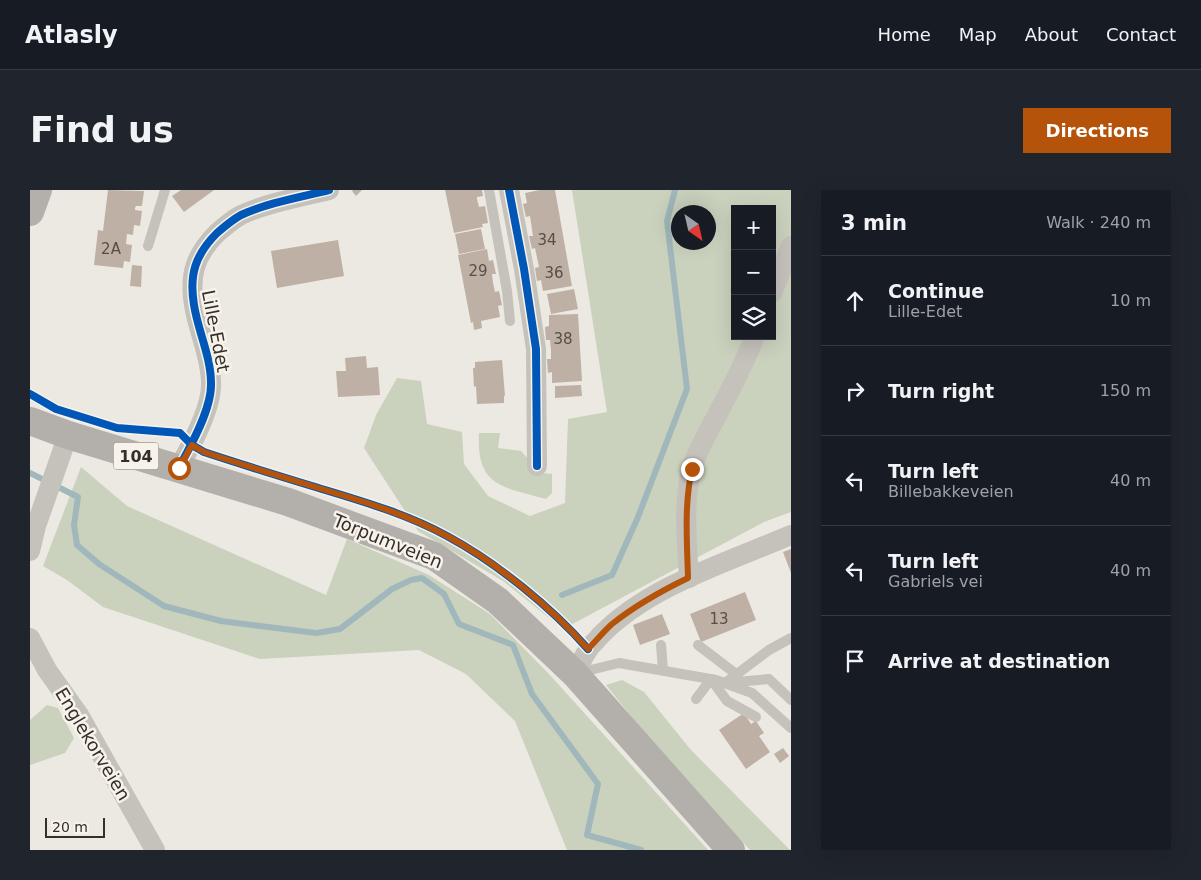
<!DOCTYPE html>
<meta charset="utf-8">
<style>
:root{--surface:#171b24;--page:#20242c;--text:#f1f3f6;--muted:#9ea1a6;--line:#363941;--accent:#b45309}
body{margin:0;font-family:"DejaVu Sans",sans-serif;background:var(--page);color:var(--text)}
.controls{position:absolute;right:15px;top:15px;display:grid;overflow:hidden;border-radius:0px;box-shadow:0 5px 20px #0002}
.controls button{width:45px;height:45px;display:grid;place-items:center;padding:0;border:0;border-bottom:1px solid var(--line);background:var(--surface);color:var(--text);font:25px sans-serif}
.compass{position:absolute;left:641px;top:15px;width:45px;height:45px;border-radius:50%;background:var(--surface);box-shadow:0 5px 20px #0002;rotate:146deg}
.scale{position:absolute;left:15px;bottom:12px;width:60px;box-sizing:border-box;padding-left:5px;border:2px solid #352e29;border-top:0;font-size:14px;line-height:18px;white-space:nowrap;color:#352e29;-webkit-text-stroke:4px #f8f3ea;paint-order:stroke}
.stop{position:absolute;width:15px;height:15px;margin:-11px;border:4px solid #b45309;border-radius:50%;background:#fff}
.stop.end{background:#b45309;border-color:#fff;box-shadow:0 1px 5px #0008}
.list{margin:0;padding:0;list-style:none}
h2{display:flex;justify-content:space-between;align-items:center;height:65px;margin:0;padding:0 20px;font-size:21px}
h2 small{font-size:16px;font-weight:400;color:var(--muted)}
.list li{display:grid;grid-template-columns:32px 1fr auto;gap:15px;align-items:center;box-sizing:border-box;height:90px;padding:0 20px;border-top:1px solid var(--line)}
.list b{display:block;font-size:19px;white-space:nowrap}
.list p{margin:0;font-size:16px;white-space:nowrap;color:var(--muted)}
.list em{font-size:16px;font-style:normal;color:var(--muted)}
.icon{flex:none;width:28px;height:28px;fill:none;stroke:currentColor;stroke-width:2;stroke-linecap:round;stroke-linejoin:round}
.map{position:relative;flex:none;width:761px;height:660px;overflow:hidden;border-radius:0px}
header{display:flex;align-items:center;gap:30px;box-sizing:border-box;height:70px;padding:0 25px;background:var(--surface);border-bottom:1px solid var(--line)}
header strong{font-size:24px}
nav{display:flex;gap:28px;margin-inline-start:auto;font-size:18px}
.intro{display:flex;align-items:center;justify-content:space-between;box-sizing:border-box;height:120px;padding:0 30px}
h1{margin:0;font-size:35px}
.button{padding:12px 22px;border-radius:0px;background:var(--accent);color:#fff;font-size:18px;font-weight:700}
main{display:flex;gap:30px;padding:0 30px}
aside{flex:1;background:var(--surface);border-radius:0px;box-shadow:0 5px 20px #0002}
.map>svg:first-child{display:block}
.green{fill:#cad1bd;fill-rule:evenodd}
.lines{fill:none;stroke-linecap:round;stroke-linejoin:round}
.stream{stroke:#a0b8bb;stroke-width:6}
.building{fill:#beb0a5}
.lane{stroke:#c5c1bb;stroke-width:10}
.street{stroke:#c5c1bb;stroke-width:20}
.primary{stroke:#b3afaa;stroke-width:28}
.cycleway-casing{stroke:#f8f3ea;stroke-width:11}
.cycleway{stroke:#0057b8;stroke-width:8}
.route{stroke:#b45309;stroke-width:6}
.labels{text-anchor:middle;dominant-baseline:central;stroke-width:5;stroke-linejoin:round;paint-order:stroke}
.number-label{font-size:15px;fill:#574e48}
.shield{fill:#f8f3ea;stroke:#706963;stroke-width:1}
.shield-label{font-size:16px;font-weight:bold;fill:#352e29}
.street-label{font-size:18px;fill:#352e29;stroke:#f8f3ea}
</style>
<header>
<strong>Atlasly</strong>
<nav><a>Home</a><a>Map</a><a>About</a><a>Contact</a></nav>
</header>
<div class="intro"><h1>Find us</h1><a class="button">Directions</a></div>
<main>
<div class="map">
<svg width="761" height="660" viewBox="0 0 761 660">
<rect width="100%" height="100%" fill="#ece9e2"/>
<!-- green -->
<g class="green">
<path d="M542 0H761V322L734 332 533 439 473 391 388 341 334 258 346 225 367 188 391 191 397 234 432 242 434 274 458 306 500 326 535 313 538 229 577 222ZM705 19H742V146H705ZM648 22H678V52H648Z"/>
<path d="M449 243H470L468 258 491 261 499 270V282L522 284V303L516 309C473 297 446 297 449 243Z"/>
<path d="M51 277 97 316 296 405 317 349 399 385 460 424 519 484 678 660H537L485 531 436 484 389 460 230 469 73 417 37 390 13 376Z"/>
<path d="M592 490 614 502 661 560 760 660H720L630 562 576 495Z"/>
<path d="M17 515 28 518 44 548 35 563 0 575V530Z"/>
</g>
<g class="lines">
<!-- stream -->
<g class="stream">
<path d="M0 283 48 307 44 335 47 355 69 374 134 416 191 431 286 443 310 439 362 399 381 390 392 388 414 404 429 434 483 455 502 504 568 594 557 645 611 660"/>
<path d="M532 405 582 385 608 327 657 199 637 31 645 0"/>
</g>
</g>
<!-- building -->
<g class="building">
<path d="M78 0 114 1 112 16H106L105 18V20L112 21 110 36 104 35 103 45 97 44 96 54 102 55 100 72 94 71 93 78 64 75 68 40 73 41Z"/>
<path d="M151 0H184L154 22 142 6Z"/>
<path d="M323 0H332L326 6 322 1Z"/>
<path d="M415 0H452L453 6 447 7V9L449 17 455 16 458 33 452 34 453 37 424 43Z"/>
<path d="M510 0H525L542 96 513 101 511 90 507 91 505 78 509 77 505 58 502 59 499 46H503L500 26 496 27 493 14 497 13 495 3Z"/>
<path d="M451 39 455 59 429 64 425 44Z"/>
<path d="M308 50 314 86 247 98 241 61Z"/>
<path d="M457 59 459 71 463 70 466 84H462L463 93 465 102 469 101 472 115 468 116 470 127 451 131 452 138 444 140 443 132 441 133 428 65Z"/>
<path d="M102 75 112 76 111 97 100 96Z"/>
<path d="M544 99 548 119 521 124 517 104Z"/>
<path d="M548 124 552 191 522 193V182L518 183 517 169H521V161L520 150H516L515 137 519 136V125Z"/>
<path d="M336 166 337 178 348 177 350 205 308 207 306 181H316L315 168Z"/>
<path d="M472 170 475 206H474V213L447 214 446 196 444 197 443 178H445V172Z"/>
<path d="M551 195 552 206 525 208V196Z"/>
<path d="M761 359V383L753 362Z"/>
<path d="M715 402 726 430 671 452 660 424Z"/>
<path d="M632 424 640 444 610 455 603 435Z"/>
<path d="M714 523 721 534 726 531 734 543 729 546 740 562 716 579 689 540Z"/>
<path d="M753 558 759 566 750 573 744 564Z"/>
</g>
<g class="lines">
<!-- lane -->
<g class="lane">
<path d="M459 0 477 101 480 131"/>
<path d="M118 56 135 0"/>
<path d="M761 448 739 460 695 493 739 489 761 510"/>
<path d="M631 455 633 480"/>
<path d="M668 455 706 484"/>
<path d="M548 483 589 473 686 490 722 503 761 538"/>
<path d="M666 509 681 489 697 511 726 527"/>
</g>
<!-- street -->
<g class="street">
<path d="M479 0 494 79 506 159 507 276"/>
<path d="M742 103 761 56"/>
<path d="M149 277C161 256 182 218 181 193 181 167 168 141 164 115 159 85 165 65 187 43 195 36 202 30 211 25 237 13 271 7 299 0"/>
<path d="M0 361 6 336 38 245"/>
<path d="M659 388C657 353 653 316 661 281 666 263 676 246 685 229 699 202 714 175 725 146"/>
<path d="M0 448 17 480 49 525 125 660"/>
<path d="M545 484C549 476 553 467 558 460 561 455 566 451 570 446 618 396 698 372 761 345"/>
</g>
<!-- primary -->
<g class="primary">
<path d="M0 22 8 0"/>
<path d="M0 231 38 245 258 312 404 366 468 411 545 484 701 660"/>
</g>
<defs>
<g id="cycleway">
<path d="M479 0 494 79 506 159 507 276"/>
<path d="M0 204 26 219 87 238 150 243 162 255 174 262C210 274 246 285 282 296 328 310 375 323 417 346 467 373 521 417 558 459"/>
<path d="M149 277C161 256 182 218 181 193 181 167 168 141 164 115 159 85 165 65 187 43 195 36 202 30 211 25 237 13 271 7 299 0"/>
</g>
</defs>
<!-- cycleway casing -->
<use href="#cycleway" class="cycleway-casing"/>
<!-- cycleway -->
<use href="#cycleway" class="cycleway"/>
</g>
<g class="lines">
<!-- route -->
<path class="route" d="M149 278 162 255 174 262C210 274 246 285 282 296 328 310 375 323 417 346 466 372 522 418 558 459 566 451 574 441 582 434 606 415 631 401 658 388 657 351 654 315 662 279"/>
</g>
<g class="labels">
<!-- number labels -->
<g class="number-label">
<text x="517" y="50">34</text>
<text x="81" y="59">2A</text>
<text x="448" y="81">29</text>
<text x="524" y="83">36</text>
<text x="533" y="149">38</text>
<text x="689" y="429">13</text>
</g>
<!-- shield labels -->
<rect class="shield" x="83.5" y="252.5" width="45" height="27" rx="4"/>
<g class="shield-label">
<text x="106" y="266">104</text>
</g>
<!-- street labels -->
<g class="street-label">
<text transform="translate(186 141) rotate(79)">Lille-Edet</text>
<text transform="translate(358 351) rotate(22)">Torpumveien</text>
<text transform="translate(63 554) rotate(59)">Englekorveien</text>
</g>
</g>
</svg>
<div class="controls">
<button>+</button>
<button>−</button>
<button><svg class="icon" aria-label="layers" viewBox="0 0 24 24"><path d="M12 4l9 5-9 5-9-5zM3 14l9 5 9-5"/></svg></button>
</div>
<svg class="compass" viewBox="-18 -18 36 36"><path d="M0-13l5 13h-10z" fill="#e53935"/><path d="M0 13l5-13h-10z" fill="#9ea1a6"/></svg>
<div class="scale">20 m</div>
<div class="stop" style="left:149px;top:278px"></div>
<div class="stop end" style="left:662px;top:279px"></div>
</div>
<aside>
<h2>3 min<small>Walk · 240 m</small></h2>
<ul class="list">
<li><svg class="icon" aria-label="ahead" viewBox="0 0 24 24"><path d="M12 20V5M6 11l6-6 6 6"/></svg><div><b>Continue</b><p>Lille-Edet</p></div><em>10 m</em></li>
<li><svg class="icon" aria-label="right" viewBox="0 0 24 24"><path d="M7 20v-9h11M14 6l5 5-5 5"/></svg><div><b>Turn right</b></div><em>150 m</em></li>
<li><svg class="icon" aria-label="left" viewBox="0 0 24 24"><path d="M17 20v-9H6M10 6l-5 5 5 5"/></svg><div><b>Turn left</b><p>Billebakkeveien</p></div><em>40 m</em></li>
<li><svg class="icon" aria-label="left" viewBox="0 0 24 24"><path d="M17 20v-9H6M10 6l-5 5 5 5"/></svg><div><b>Turn left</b><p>Gabriels vei</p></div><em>40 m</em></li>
<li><svg class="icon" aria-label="arrive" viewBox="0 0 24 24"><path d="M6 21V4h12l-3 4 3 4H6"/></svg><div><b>Arrive at destination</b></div></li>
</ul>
</aside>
</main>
